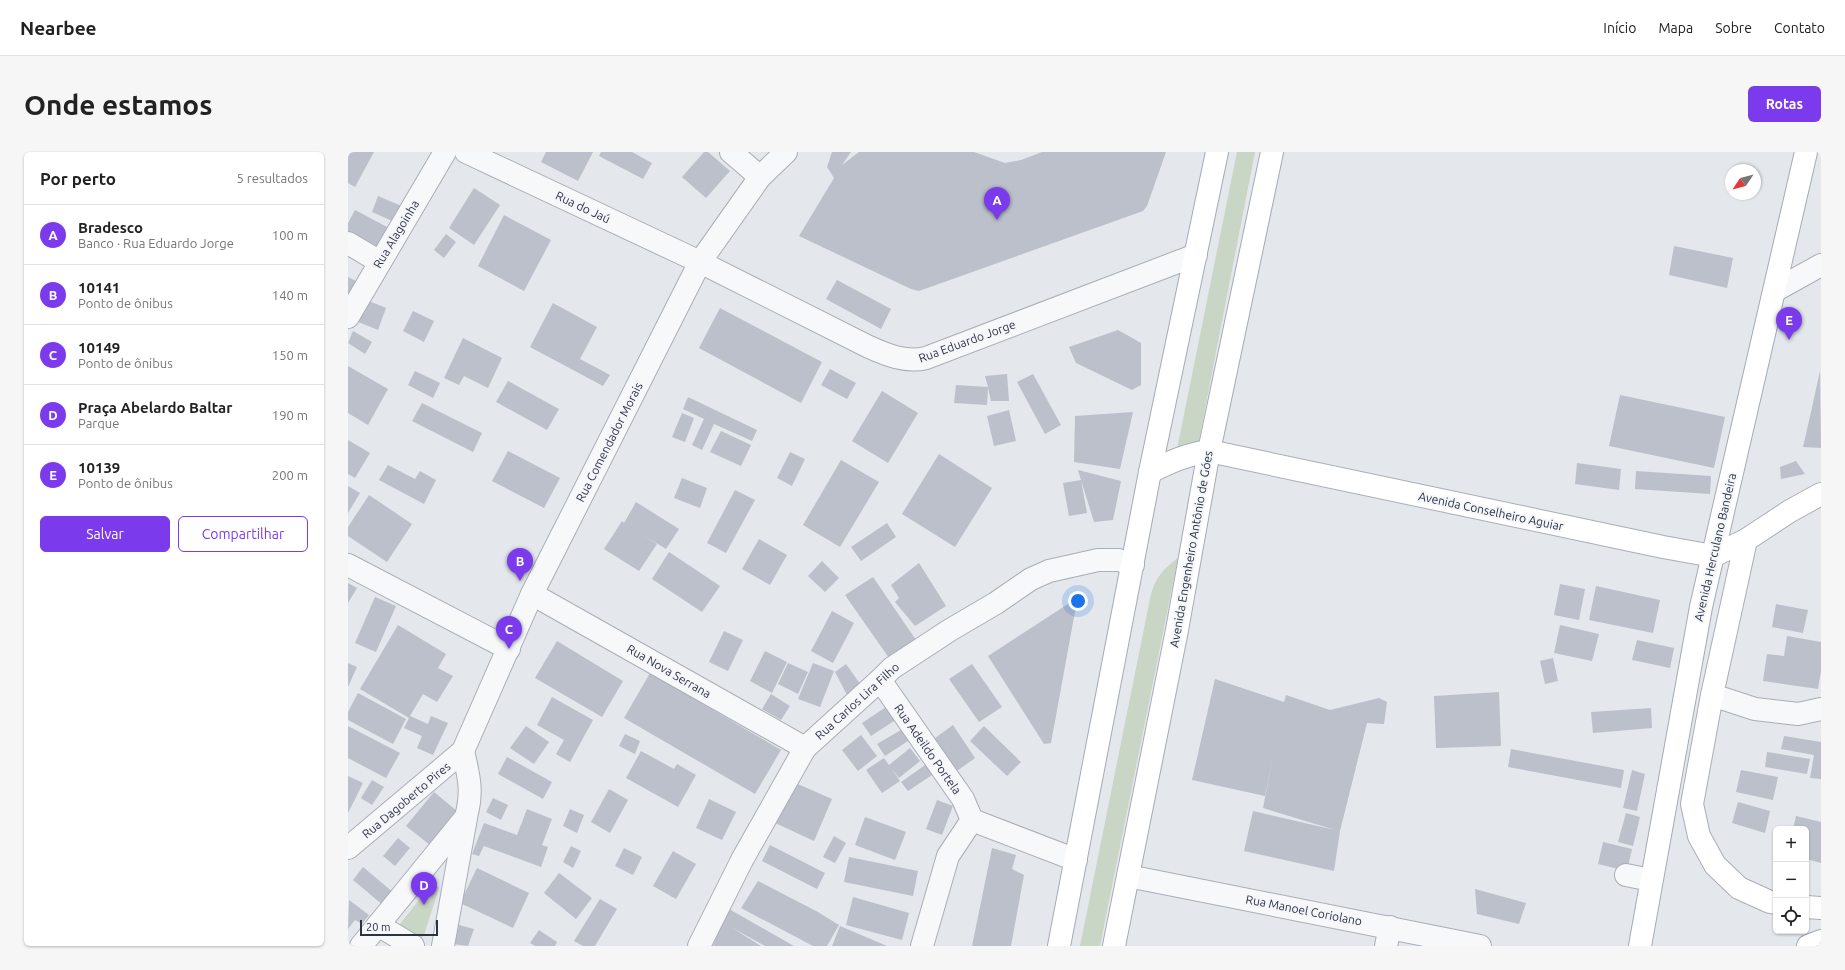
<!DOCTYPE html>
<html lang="pt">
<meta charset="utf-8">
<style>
:root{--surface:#fff;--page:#f6f6f6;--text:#222;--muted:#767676;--line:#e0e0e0;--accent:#7c3aed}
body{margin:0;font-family:Ubuntu,sans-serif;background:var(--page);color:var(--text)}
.controls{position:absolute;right:12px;bottom:12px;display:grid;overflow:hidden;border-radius:6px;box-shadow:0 1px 3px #0004}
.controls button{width:36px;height:36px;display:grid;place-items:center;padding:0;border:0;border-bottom:1px solid var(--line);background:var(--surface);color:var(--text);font:20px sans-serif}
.compass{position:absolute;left:1377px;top:12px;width:36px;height:36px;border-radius:50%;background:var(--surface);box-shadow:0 1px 3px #0004;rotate:235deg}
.scale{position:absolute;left:12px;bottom:10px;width:78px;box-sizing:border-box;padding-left:4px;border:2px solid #2b3445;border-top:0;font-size:11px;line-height:14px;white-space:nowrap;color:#2b3445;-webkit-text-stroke:3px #f4f6f9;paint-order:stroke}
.you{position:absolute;left:730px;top:449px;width:14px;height:14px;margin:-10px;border:3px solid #fff;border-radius:50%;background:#1a73e8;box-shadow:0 0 0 6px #1a73e833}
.badge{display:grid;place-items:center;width:26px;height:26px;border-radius:50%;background:var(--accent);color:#fff;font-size:13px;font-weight:700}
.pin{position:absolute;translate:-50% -33px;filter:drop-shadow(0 1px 2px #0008)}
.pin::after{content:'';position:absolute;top:21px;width:14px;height:12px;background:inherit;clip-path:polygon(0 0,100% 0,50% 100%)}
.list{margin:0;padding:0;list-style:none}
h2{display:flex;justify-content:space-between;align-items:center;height:52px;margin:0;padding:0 16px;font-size:17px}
h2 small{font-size:13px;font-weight:400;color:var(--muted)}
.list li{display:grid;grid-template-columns:26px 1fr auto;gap:12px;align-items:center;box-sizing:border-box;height:60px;padding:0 16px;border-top:1px solid var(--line)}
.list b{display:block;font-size:15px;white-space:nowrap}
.list p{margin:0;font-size:13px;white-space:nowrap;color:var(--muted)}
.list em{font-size:13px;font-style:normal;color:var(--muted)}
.actions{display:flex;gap:8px;padding:12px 16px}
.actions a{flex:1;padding:9px 0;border:1px solid var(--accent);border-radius:6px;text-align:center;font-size:14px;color:var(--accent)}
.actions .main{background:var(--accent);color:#fff}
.icon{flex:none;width:22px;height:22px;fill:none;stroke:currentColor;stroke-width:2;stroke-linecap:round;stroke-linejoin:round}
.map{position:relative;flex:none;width:1473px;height:794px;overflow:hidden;border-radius:6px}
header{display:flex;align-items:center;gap:24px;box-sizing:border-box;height:56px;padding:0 20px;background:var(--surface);border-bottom:1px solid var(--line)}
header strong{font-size:19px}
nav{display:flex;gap:22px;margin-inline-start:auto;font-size:14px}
.intro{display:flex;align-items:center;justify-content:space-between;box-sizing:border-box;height:96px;padding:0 24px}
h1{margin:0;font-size:28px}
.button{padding:10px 18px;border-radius:6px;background:var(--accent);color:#fff;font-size:14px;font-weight:700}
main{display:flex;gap:24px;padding:0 24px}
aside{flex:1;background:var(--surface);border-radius:6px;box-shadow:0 1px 3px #0004}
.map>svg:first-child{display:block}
.green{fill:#c9d6c5}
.building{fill:#bbc0ca}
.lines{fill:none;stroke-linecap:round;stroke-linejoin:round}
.minor-casing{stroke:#a9aeb7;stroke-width:24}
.secondary-casing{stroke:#a9aeb7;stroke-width:24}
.primary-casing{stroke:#a3abb8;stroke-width:24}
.minor{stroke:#f7f8fa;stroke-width:22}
.secondary{stroke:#fff;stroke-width:22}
.primary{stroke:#fff;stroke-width:22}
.labels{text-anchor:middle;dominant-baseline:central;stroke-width:4;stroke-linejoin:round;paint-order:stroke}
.street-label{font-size:12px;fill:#2b3445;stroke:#f4f6f9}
</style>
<header>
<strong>Nearbee</strong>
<nav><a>Início</a><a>Mapa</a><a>Sobre</a><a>Contato</a></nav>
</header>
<div class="intro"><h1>Onde estamos</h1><a class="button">Rotas</a></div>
<main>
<aside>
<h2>Por perto<small>5 resultados</small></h2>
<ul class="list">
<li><span class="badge">A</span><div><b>Bradesco</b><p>Banco · Rua Eduardo Jorge</p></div><em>100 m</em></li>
<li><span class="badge">B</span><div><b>10141</b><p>Ponto de ônibus</p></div><em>140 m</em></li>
<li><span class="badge">C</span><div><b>10149</b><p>Ponto de ônibus</p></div><em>150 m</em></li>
<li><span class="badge">D</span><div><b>Praça Abelardo Baltar</b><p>Parque</p></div><em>190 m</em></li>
<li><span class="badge">E</span><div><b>10139</b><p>Ponto de ônibus</p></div><em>200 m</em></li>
</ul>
<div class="actions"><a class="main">Salvar</a><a>Compartilhar</a></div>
</aside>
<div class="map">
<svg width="1473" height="794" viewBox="0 0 1473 794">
<rect width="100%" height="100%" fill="#e4e7ec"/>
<!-- green -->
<g class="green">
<path d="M889 0H907L850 293 828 302Z"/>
<path d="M830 406 752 794H732L803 442C808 425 816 416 830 406Z"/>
<path d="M87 732 91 736 76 783 71 789 50 776 52 772 82 734Z"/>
</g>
<!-- building -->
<g class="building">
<path d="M0 0H26L7 35 0 31Z"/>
<path d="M198 0H245L230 29 193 10Z"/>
<path d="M253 0H284L304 11 295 27 251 4Z"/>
<path d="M356 0H360L382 19 358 46 334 25Z"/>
<path d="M484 0H503L494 13 511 0H626L657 11 673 8 694 0H818L799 54 795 59 571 139 563 137 451 84 486 26 479 15Z"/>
<path d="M126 36 152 53 126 93 101 76Z"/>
<path d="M30 44 56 55 49 71 24 60Z"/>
<path d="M7 58 41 76 29 99 0 84V71Z"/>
<path d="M156 63 203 88 176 139 130 114Z"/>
<path d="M98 82 108 90 96 106 86 98Z"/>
<path d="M1326 94 1385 106 1379 136 1321 123Z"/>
<path d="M0 125 10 130 0 148Z"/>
<path d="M489 128 543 157 533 177 478 147Z"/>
<path d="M16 147 38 156 30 178 8 169Z"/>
<path d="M205 151 249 175 232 207 262 223 255 234 182 195Z"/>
<path d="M372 156 474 210 453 251 351 196Z"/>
<path d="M65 159 86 169 76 190 55 179Z"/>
<path d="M770 178 793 191V233L784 238 728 211 721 195Z"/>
<path d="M5 179 24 190 17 202 0 191Z"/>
<path d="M115 186 154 206 140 236 116 224 111 233 96 226Z"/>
<path d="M0 214 40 237 20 273 0 261Z"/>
<path d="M482 217 508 231 499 247 473 233Z"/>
<path d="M67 219 92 231 85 246 60 233Z"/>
<path d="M1472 219 1473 296 1455 295 1463 260Z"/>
<path d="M659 222 661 249H643L640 236 639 253 606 251 608 233 640 235 637 224Z"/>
<path d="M685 222 713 273 697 282 669 230Z"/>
<path d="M160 229 211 257 199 278 148 250Z"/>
<path d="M534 239 570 261 540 311 504 289Z"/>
<path d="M1272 243 1377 265 1366 316 1261 294Z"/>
<path d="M340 245 409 278 404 289 366 272 354 298 344 293 356 267 335 257Z"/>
<path d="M74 251 134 281 125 300 64 269Z"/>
<path d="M661 258 668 289 646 294 639 264Z"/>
<path d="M785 260 772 317 726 310 727 264Z"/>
<path d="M334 261 346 266 337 290 324 285Z"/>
<path d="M373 279 403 293 393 314 362 300Z"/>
<path d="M0 288 22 301 7 326 0 322Z"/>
<path d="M160 299 212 326 196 356 144 329Z"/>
<path d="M442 300 457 307 444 334 429 326Z"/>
<path d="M591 302 644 336 607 395 554 362Z"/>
<path d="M493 308 531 330 492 395 455 373Z"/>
<path d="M1448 309 1457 322 1433 327 1432 315Z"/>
<path d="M1229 311 1273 317 1271 338 1227 332Z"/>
<path d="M40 313 67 327 72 319 88 328 76 352 31 328Z"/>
<path d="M730 318 773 329 765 368 746 370 733 328 739 361 721 364 715 331 733 328Z"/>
<path d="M1288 319 1363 324 1362 342 1287 337Z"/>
<path d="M334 326 359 336 352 356 326 346Z"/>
<path d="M0 334 12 341 0 361Z"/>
<path d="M387 338 407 348 378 401 359 391Z"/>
<path d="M21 343 64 372 39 410 0 384V375Z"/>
<path d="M288 350 331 377 318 397 295 383 309 392 291 419 256 397 274 369 276 371Z"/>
<path d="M539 371 548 385 513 409 503 395Z"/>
<path d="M411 387 439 403 422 433 394 417Z"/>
<path d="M321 400 372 434 354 460 304 427Z"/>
<path d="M474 409 491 426 477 440 460 424Z"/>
<path d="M571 411 598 454 567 474 547 450 551 446 543 433Z"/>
<path d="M525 425 568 488 541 506 497 443Z"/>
<path d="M0 431 9 436 0 451Z"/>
<path d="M1212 432 1237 437 1231 468 1206 463Z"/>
<path d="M1248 434 1312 448 1305 481 1241 468Z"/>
<path d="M27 445 48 454 28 500 7 491Z"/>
<path d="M723 450 728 454 703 591 696 592 640 504Z"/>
<path d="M1428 452 1460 458 1455 481 1424 475Z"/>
<path d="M484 459 506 471 485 511 463 499Z"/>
<path d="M50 473 98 502 90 516 105 524 89 550 75 542 62 564 80 572 83 564 100 571 85 603 69 596 74 584 56 576 61 566 12 537Z"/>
<path d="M1212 473 1251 482 1244 509 1206 501Z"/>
<path d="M376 479 395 488 380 519 361 510Z"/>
<path d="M1439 484 1473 490V519L1470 537 1415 529 1419 502 1436 504Z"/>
<path d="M1289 488 1326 496 1322 516 1284 508Z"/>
<path d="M209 489 275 529 254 565 187 526Z"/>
<path d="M417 499 439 510 424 541 402 529Z"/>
<path d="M1205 506 1210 529 1197 532 1192 509Z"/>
<path d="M0 511 9 515 0 535Z"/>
<path d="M440 511 460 520 450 542 430 532Z"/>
<path d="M465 511 486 519 472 555 450 547Z"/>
<path d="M498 512 513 533 499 543 487 520Z"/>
<path d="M624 512 654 555 631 570 601 527Z"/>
<path d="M302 521 433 598 407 642 276 566Z"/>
<path d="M867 527 936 550 938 543 982 558 1031 546 1039 550 1036 572 1019 571 992 679 986 719 896 699 905 659 987 678 915 656 925 605 917 644 844 628Z"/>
<path d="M1151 540 1153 594 1088 596 1086 544Z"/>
<path d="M10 541 58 567 45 592 0 568V560Z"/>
<path d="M423 542 442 554 433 568 414 557Z"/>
<path d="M204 545 245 568 222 610 208 602 216 588 189 573Z"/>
<path d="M541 553 549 567 523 584 514 571Z"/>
<path d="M1303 556 1304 576 1245 581 1243 560Z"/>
<path d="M605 573 627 606 606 621 583 589Z"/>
<path d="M0 574 52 601 38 626 0 606Z"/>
<path d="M178 574 201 590 186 612 162 596Z"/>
<path d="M636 574 673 610 659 624 622 589Z"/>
<path d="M553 578 560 589 537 604 529 592Z"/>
<path d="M277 582 292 589 287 602 271 594Z"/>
<path d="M513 583 529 604 510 619 494 598Z"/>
<path d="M1436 584 1473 590V627L1462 626 1466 603 1433 597Z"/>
<path d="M562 596 572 609 551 626 543 616 552 629 534 641 518 618 536 606 541 613Z"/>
<path d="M1163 597 1276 618 1273 636 1160 615Z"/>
<path d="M293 599 326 617 329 612 348 623 330 655 278 626Z"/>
<path d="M1419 600 1462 607 1459 622 1417 615Z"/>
<path d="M159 605 204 630 195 647 150 622Z"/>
<path d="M580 611 587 621 560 639 553 630Z"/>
<path d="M1284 618 1297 622 1289 659 1275 656Z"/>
<path d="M1393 618 1430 625 1425 648 1388 640Z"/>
<path d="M0 624 15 631 0 661Z"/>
<path d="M24 628 36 635 24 653 13 646Z"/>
<path d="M443 629 484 647 466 689 425 670Z"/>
<path d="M261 637 280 648 262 681 243 670Z"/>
<path d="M86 640 109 659 82 693 58 674Z"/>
<path d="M145 646 160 653 153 668 138 660Z"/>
<path d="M361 647 388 660 374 688 348 676Z"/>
<path d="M589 648 605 654 594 683 578 677Z"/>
<path d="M1390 650 1422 659 1417 681 1384 671Z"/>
<path d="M179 657 204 667 194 693 200 695 193 715 136 694 131 704 124 702 136 671 169 683Z"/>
<path d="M222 657 236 663 229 681 215 674Z"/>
<path d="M1278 661 1292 665 1285 694 1270 690Z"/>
<path d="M1448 664 1473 670V711L1458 707V677H1445Z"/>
<path d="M517 665 558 680 547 708 507 693Z"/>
<path d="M486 684 498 691 487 711 475 705Z"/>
<path d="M50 686 62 696 47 714 35 704Z"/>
<path d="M1255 690 1284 697 1279 719 1250 712Z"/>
<path d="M422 693 477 721 469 737 414 709Z"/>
<path d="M223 694 233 699 225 716 215 710Z"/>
<path d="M276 696 294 705 285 723 267 714Z"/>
<path d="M644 696 668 703 664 717 676 723 663 794H624Z"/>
<path d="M325 699 348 712 328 747 305 734Z"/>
<path d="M501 705 570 719 565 744 496 730Z"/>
<path d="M15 715 46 741 36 754 5 728Z"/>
<path d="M129 716 181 741 165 776 112 751Z"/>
<path d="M211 721 244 746 228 767 196 741Z"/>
<path d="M410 729 470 760 491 773 479 794H465L393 756Z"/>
<path d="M1127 737 1178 751 1171 772 1129 762Z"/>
<path d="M505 745 561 761 554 788 498 773Z"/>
<path d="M252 747 269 757 247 794H235L226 789Z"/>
<path d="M1 748 21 763 14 772 7 768 0 777Z"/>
<path d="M381 757 446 794H417L383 775 413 794H365L374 770Z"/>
<path d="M111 773 126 777 120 794 105 792Z"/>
<path d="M492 774 539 794H484Z"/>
<path d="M191 778 209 790 207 794H187L182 791Z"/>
</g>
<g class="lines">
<defs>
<g id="minor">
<path d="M118 0 352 110 521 195C539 203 558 211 578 206L848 103"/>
<path d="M383 0 412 25"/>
<path d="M0 91 32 110"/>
<path d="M1428 138 1473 113"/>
<path d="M0 165 97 0"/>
<path d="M0 413 161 497"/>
<path d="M184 442 457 596"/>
<path d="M532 528 615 647 624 668"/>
<path d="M1364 543 1407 557 1450 562 1473 557"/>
<path d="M0 696 115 599 184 442 352 110 412 25 438 0"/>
<path d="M1278 723 1303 728"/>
<path d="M780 724 1132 794"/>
<path d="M30 773 65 794"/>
<path d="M13 794 118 665C125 639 121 625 115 599"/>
<path d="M95 794 118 666"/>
<path d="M351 794 394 708 457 596 532 528 544 516 602 478 648 451 683 427 701 419 750 408H771L785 413"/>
<path d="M574 794 600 704 624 668 728 708"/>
<path d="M1038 794 1042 775"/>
</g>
<g id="secondary">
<path d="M802 320C821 310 840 302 861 299L1315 395 1365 404 1398 388 1442 359 1473 342"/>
<path d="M1398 388 1364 543 1344 652 1351 684 1367 713 1391 736 1422 750 1428 751"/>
<path d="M1458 755 1473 756"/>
</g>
<g id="primary">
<path d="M711 794 802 320 869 0"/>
<path d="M766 794 829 478 861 299 924 0"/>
<path d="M1292 794 1353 455 1458 0"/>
<path d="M1460 794 1473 789"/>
</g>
</defs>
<!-- minor casing -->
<use href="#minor" class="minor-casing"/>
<!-- secondary casing -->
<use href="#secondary" class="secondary-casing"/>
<!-- primary casing -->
<use href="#primary" class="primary-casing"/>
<!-- minor -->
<use href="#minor" class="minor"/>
<!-- secondary -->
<use href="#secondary" class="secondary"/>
<!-- primary -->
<use href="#primary" class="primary"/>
</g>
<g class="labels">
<!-- street labels -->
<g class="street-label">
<text transform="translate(235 55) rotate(25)">Rua do Jaú</text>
<text transform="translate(48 82) rotate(-59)">Rua Alagoinha</text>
<text transform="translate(619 189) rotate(-20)">Rua Eduardo Jorge</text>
<text transform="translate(261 290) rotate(-63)">Rua Comendador Morais</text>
<text transform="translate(1143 359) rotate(12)">Avenida Conselheiro Aguiar</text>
<text transform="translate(1367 395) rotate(-77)">Avenida Herculano Bandeira</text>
<text transform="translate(843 397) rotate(-80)">Avenida Engenheiro Antônio de Góes</text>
<text transform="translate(321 519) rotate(30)">Rua Nova Serrana</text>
<text transform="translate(509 549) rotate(-42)">Rua Carlos Lira Filho</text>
<text transform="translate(580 597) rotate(55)">Rua Adeildo Portela</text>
<text transform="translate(58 648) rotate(-40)">Rua Dagoberto Pires</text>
<text transform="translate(956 758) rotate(11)">Rua Manoel Coriolano</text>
</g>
</g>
</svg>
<div class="controls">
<button>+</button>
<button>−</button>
<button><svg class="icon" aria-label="locate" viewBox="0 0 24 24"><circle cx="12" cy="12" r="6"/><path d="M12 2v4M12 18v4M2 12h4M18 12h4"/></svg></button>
</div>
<svg class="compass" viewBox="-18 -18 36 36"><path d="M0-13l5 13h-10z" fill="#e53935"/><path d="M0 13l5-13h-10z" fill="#767676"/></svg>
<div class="scale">20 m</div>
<div class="you"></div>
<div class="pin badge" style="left:649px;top:68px">A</div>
<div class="pin badge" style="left:172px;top:429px">B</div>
<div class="pin badge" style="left:161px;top:497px">C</div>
<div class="pin badge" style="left:76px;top:753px">D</div>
<div class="pin badge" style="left:1441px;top:188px">E</div>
</div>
</main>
